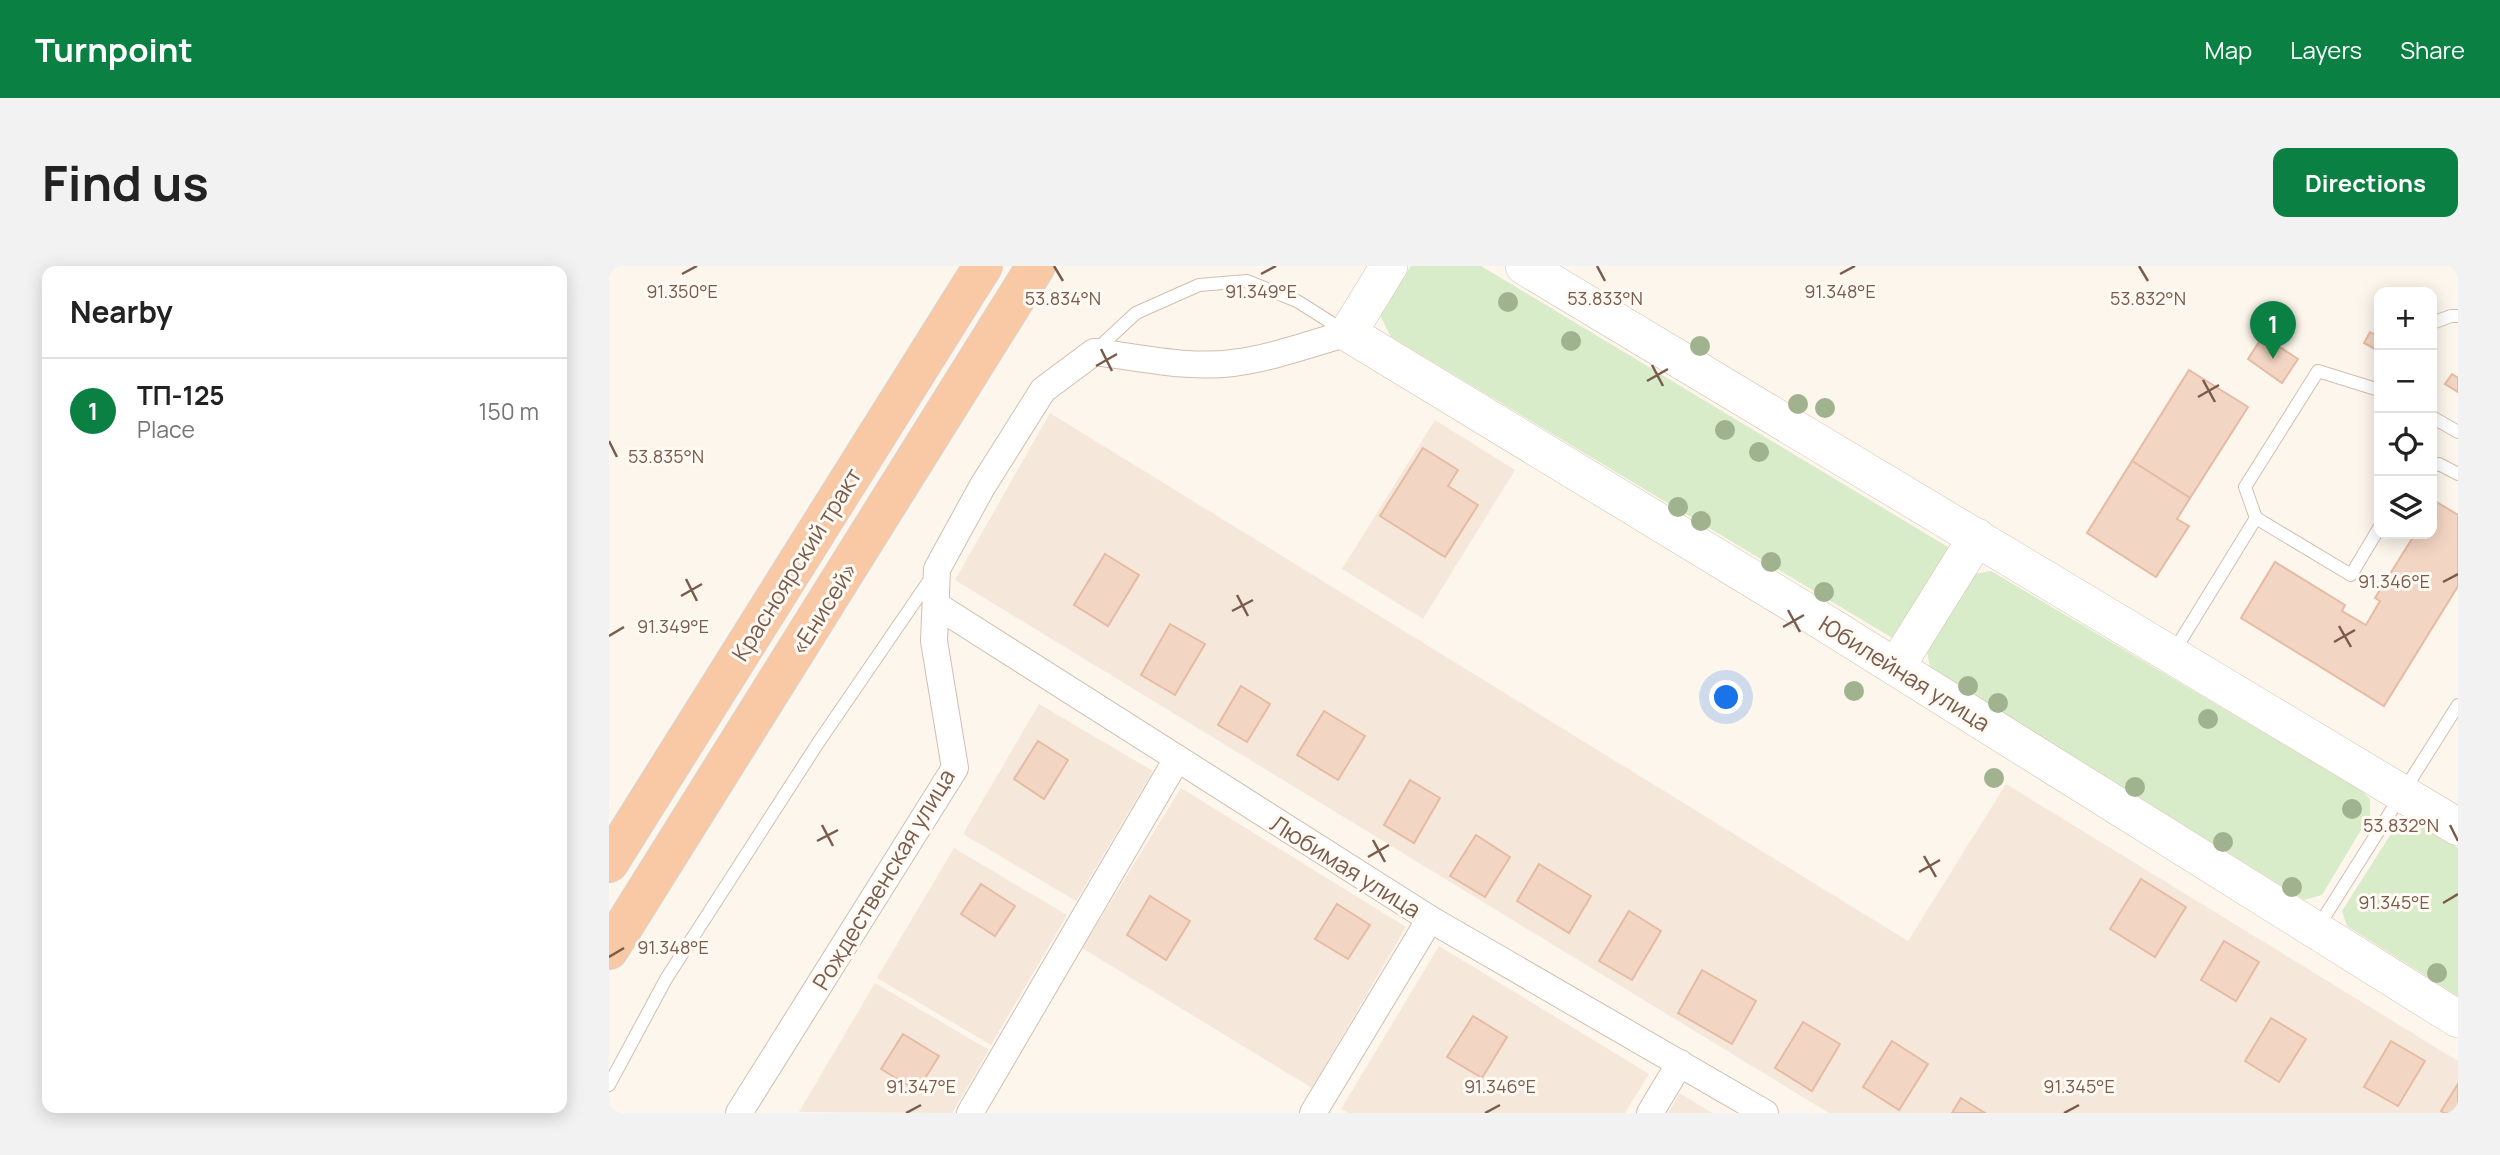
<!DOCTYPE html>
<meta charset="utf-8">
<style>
:root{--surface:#fff;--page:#f2f2f2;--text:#222;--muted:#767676;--line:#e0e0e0;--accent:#0b8043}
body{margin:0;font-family:Manrope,sans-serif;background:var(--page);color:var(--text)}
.controls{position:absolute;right:21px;top:21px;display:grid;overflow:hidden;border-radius:14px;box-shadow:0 4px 18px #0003}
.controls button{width:63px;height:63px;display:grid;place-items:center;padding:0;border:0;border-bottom:2px solid var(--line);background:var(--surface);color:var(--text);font:35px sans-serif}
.you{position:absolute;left:1118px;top:432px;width:24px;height:24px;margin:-18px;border:5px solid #fff;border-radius:50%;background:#1a73e8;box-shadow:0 0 0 10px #1a73e833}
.badge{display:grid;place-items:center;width:46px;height:46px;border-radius:50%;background:var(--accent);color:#fff;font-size:23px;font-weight:700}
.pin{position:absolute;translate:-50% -58px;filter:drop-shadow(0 2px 4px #0008)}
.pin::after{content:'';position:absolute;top:37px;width:24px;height:21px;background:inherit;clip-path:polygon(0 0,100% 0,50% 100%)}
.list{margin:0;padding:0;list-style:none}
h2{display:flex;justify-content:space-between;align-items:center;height:91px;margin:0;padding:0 28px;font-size:30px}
h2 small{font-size:23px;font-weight:400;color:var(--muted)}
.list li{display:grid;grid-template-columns:46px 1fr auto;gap:21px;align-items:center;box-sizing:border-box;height:105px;padding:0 28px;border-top:2px solid var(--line)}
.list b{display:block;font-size:26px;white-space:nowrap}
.list p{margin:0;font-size:23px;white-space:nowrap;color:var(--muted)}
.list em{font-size:23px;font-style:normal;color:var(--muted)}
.icon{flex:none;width:38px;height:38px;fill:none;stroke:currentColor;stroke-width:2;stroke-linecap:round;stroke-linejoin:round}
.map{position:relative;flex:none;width:1849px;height:847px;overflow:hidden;border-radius:14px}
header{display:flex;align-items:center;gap:42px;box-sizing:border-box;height:98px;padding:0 35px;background:var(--accent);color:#fff}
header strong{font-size:33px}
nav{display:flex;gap:38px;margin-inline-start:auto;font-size:24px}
.intro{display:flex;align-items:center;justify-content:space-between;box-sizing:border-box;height:168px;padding:0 42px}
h1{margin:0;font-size:49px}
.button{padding:18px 32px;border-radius:14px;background:var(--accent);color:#fff;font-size:24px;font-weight:700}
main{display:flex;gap:42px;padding:0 42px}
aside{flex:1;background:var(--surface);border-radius:14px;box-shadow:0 4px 18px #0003}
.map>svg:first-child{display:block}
.residential{fill:#f5e8da}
.green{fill:#d8ecc9}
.building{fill:#f3d5c3;stroke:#e6bba3;stroke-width:2}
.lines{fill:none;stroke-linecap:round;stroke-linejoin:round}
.service-casing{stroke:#d1beb0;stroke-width:14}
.minor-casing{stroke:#d1beb0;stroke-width:28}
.secondary-casing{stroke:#d6c0b0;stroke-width:38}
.trunk-casing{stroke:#dad1cd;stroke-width:40}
.service{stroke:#fff;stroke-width:12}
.minor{stroke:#fff;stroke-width:26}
.secondary{stroke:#fff;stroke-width:37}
.trunk{stroke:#f9c8a4;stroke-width:38}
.tree{fill:#a0b28e}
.ticks{fill:none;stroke:#7a5c4d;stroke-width:2.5}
.labels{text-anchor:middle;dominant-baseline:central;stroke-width:6;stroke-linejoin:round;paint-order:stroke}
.street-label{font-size:23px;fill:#7a5c4d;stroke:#fffaf3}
.ticks-label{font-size:18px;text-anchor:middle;fill:#7a5c4d;stroke:#fffaf3;stroke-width:6;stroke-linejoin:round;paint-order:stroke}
</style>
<header>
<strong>Turnpoint</strong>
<nav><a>Map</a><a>Layers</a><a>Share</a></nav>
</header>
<div class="intro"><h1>Find us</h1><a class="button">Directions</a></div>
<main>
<aside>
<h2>Nearby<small></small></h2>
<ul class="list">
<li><span class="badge">1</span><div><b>ТП-125</b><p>Place</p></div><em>150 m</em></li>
</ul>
</aside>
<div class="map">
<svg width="1849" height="847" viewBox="0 0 1849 847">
<rect width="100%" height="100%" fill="#fdf6ec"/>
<!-- residential -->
<g class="residential">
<path d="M441 147 1299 675 1397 518 1849 795V847H1220L346 314Z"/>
<path d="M826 154 906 204 814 353 733 303Z"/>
<path d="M430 438 544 505 467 635 354 568Z"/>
<path d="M572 522 797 661 703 822 473 682Z"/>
<path d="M345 582 458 649 382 779 268 712Z"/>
<path d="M830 680 1040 808 1016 847H739L732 843Z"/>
<path d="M266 717 380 784 343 847 190 846Z"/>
<path d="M1071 827 1103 847H1059Z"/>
</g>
<!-- green -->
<g class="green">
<path d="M802 0H872L1344 284 1285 373 782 71 771 49Z"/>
<path d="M1382 305 1752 524 1761 533V549L1713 629 1695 634 1321 402 1318 385 1366 308Z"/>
<path d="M1805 555 1849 582V730L1738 660 1733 645 1787 560Z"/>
</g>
<!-- building -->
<g class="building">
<path d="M1761 66 1770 71V85L1755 77Z"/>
<path d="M1654 70 1689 93 1673 117 1639 93Z"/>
<path d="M1580 104 1639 141 1581 232 1523 195Z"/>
<path d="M1843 108 1849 112V126L1836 118Z"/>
<path d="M814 182 849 204 839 220 869 239 836 291 771 250Z"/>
<path d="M1523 195 1581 232 1568 253 1580 260 1547 311 1478 267Z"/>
<path d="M1826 235 1849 249V320L1775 440 1632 352 1666 296 1736 339 1733 345 1757 359 1771 335 1766 332 1806 268H1823V240Z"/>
<path d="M496 288 530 309 499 360 465 339Z"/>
<path d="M561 358 596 378 566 429 532 409Z"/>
<path d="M632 420 661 438 638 476 609 459Z"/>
<path d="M715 445 756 470 729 514 688 489Z"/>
<path d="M429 475 459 494 435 533 405 513Z"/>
<path d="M801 514 831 532 805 577 775 559Z"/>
<path d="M867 569 901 591 876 631 841 610Z"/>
<path d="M930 598 982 630 960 667 908 635Z"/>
<path d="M1532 613 1577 641 1546 691 1501 663Z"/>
<path d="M372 618 406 640 386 670 352 648Z"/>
<path d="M541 630 581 655 557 694 518 669Z"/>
<path d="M728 638 761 659 739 693 706 673Z"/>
<path d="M1020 645 1052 665 1023 714 990 695Z"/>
<path d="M1615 675 1650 696 1627 735 1592 714Z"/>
<path d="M1093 704 1147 735 1123 778 1069 747Z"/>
<path d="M864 750 898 771 873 812 838 791Z"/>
<path d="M1662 752 1697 773 1670 816 1636 795Z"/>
<path d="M1194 756 1231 778 1203 825 1166 802Z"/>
<path d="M294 768 330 790 308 825 272 803Z"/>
<path d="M1283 775 1319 798 1290 844 1254 821Z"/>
<path d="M1782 775 1816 795 1789 840 1755 821Z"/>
<path d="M1849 818V847H1835L1832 845Z"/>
<path d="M1352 832 1376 847H1343Z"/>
</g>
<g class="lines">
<defs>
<g id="service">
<path d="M1823 57 1842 50H1849"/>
<path d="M486 85 527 47 590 19 638 15 688 35 737 66"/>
<path d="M1770 124 1709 105 1636 221 1647 252 1742 309 1770 262"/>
<path d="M1823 151 1849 166"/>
<path d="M1823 200 1830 198 1849 208"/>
<path d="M1564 387 1647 252"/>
<path d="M1709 661 1849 439"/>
<path d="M0 819 57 713 209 477 322 312"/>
</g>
<g id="minor">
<path d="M327 339 821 653 1156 847"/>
<path d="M130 847 346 502 325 375 328 303 373 221 434 124 485 86C530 91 579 103 624 97 663 92 701 78 739 67"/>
<path d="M361 847 568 493"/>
<path d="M704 847 821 653"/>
<path d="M1041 847 1071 797"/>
</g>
<g id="secondary">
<path d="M780 0 739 67 1216 357 1849 753"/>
<path d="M915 0 1849 561"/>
<path d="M1287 401 1368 271"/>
</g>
<g id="trunk">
<path d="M0 597 374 0"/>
<path d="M0 684 427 0"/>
</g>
</defs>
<!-- service casing -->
<use href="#service" class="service-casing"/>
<!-- minor casing -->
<use href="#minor" class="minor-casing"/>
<!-- secondary casing -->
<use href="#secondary" class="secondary-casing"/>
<!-- trunk casing -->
<use href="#trunk" class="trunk-casing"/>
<!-- service -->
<use href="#service" class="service"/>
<!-- minor -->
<use href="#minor" class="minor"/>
<!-- secondary -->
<use href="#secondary" class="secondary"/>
<!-- trunk -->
<use href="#trunk" class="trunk"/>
</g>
<!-- trees -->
<g class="tree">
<circle cx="899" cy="36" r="10"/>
<circle cx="962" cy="75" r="10"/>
<circle cx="1091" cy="80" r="10"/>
<circle cx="1189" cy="138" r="10"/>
<circle cx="1216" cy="142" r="10"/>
<circle cx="1116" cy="164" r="10"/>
<circle cx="1150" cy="186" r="10"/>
<circle cx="1069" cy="241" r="10"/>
<circle cx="1092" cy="255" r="10"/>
<circle cx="1162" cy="296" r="10"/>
<circle cx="1215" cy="326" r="10"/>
<circle cx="1359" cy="420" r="10"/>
<circle cx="1245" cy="425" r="10"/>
<circle cx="1389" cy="437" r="10"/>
<circle cx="1599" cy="453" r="10"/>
<circle cx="1385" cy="512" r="10"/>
<circle cx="1526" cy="521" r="10"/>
<circle cx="1743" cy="543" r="10"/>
<circle cx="1614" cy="576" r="10"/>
<circle cx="1683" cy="621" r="10"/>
<circle cx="1828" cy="707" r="10"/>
</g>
<!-- ticks -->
<path class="ticks" d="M445 0 454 15M988 0 996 15M1530 0 1539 15M73 8 88 0M652 8 667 0M1231 8 1246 0M492 83 503 105M1043 99 1054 120M487 100 508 88M1594 114 1606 136M1038 115 1059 103M1589 131 1610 119M0 175 8 191M77 313 88 335M1834 316 1849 308M628 329 639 350M72 330 93 318M1179 344 1191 366M623 345 644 334M1730 360 1742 381M1174 361 1195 349M0 370 15 361M1725 376 1746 364M213 559 224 580M1841 559 1849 575M764 574 776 596M208 575 229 564M1315 590 1327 611M759 591 780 579M1310 606 1331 594M1834 637 1849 628M0 691 15 682M297 847 312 839M876 847 891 839M1455 847 1470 839"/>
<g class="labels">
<!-- street labels -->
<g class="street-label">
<text transform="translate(187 298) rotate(-58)">Красноярский тракт</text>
<text transform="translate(214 342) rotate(-58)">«Енисей»</text>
<text transform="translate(1296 407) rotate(32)">Юбилейная улица</text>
<text transform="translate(737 600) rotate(32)">Любимая улица</text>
<text transform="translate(274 613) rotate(-59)">Рождественская улица</text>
</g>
</g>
<g class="ticks-label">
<text x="73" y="32">91.350°E</text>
<text x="652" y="32">91.349°E</text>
<text x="1231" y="32">91.348°E</text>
<text x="454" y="39">53.834°N</text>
<text x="996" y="39">53.833°N</text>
<text x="1539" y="39">53.832°N</text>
<text x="57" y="197">53.835°N</text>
<text x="1785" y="322">91.346°E</text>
<text x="64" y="367">91.349°E</text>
<text x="1792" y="566">53.832°N</text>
<text x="1785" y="643">91.345°E</text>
<text x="64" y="688">91.348°E</text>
<text x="312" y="827">91.347°E</text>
<text x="891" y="827">91.346°E</text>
<text x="1470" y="827">91.345°E</text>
</g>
</svg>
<div class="controls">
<button>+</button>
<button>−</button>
<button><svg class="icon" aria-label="locate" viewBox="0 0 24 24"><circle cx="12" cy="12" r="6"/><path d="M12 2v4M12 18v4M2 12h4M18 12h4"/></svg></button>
<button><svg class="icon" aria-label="layers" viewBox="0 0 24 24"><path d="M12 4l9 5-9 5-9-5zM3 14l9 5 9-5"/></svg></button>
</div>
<div class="you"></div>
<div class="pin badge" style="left:1664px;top:93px">1</div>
</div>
</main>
